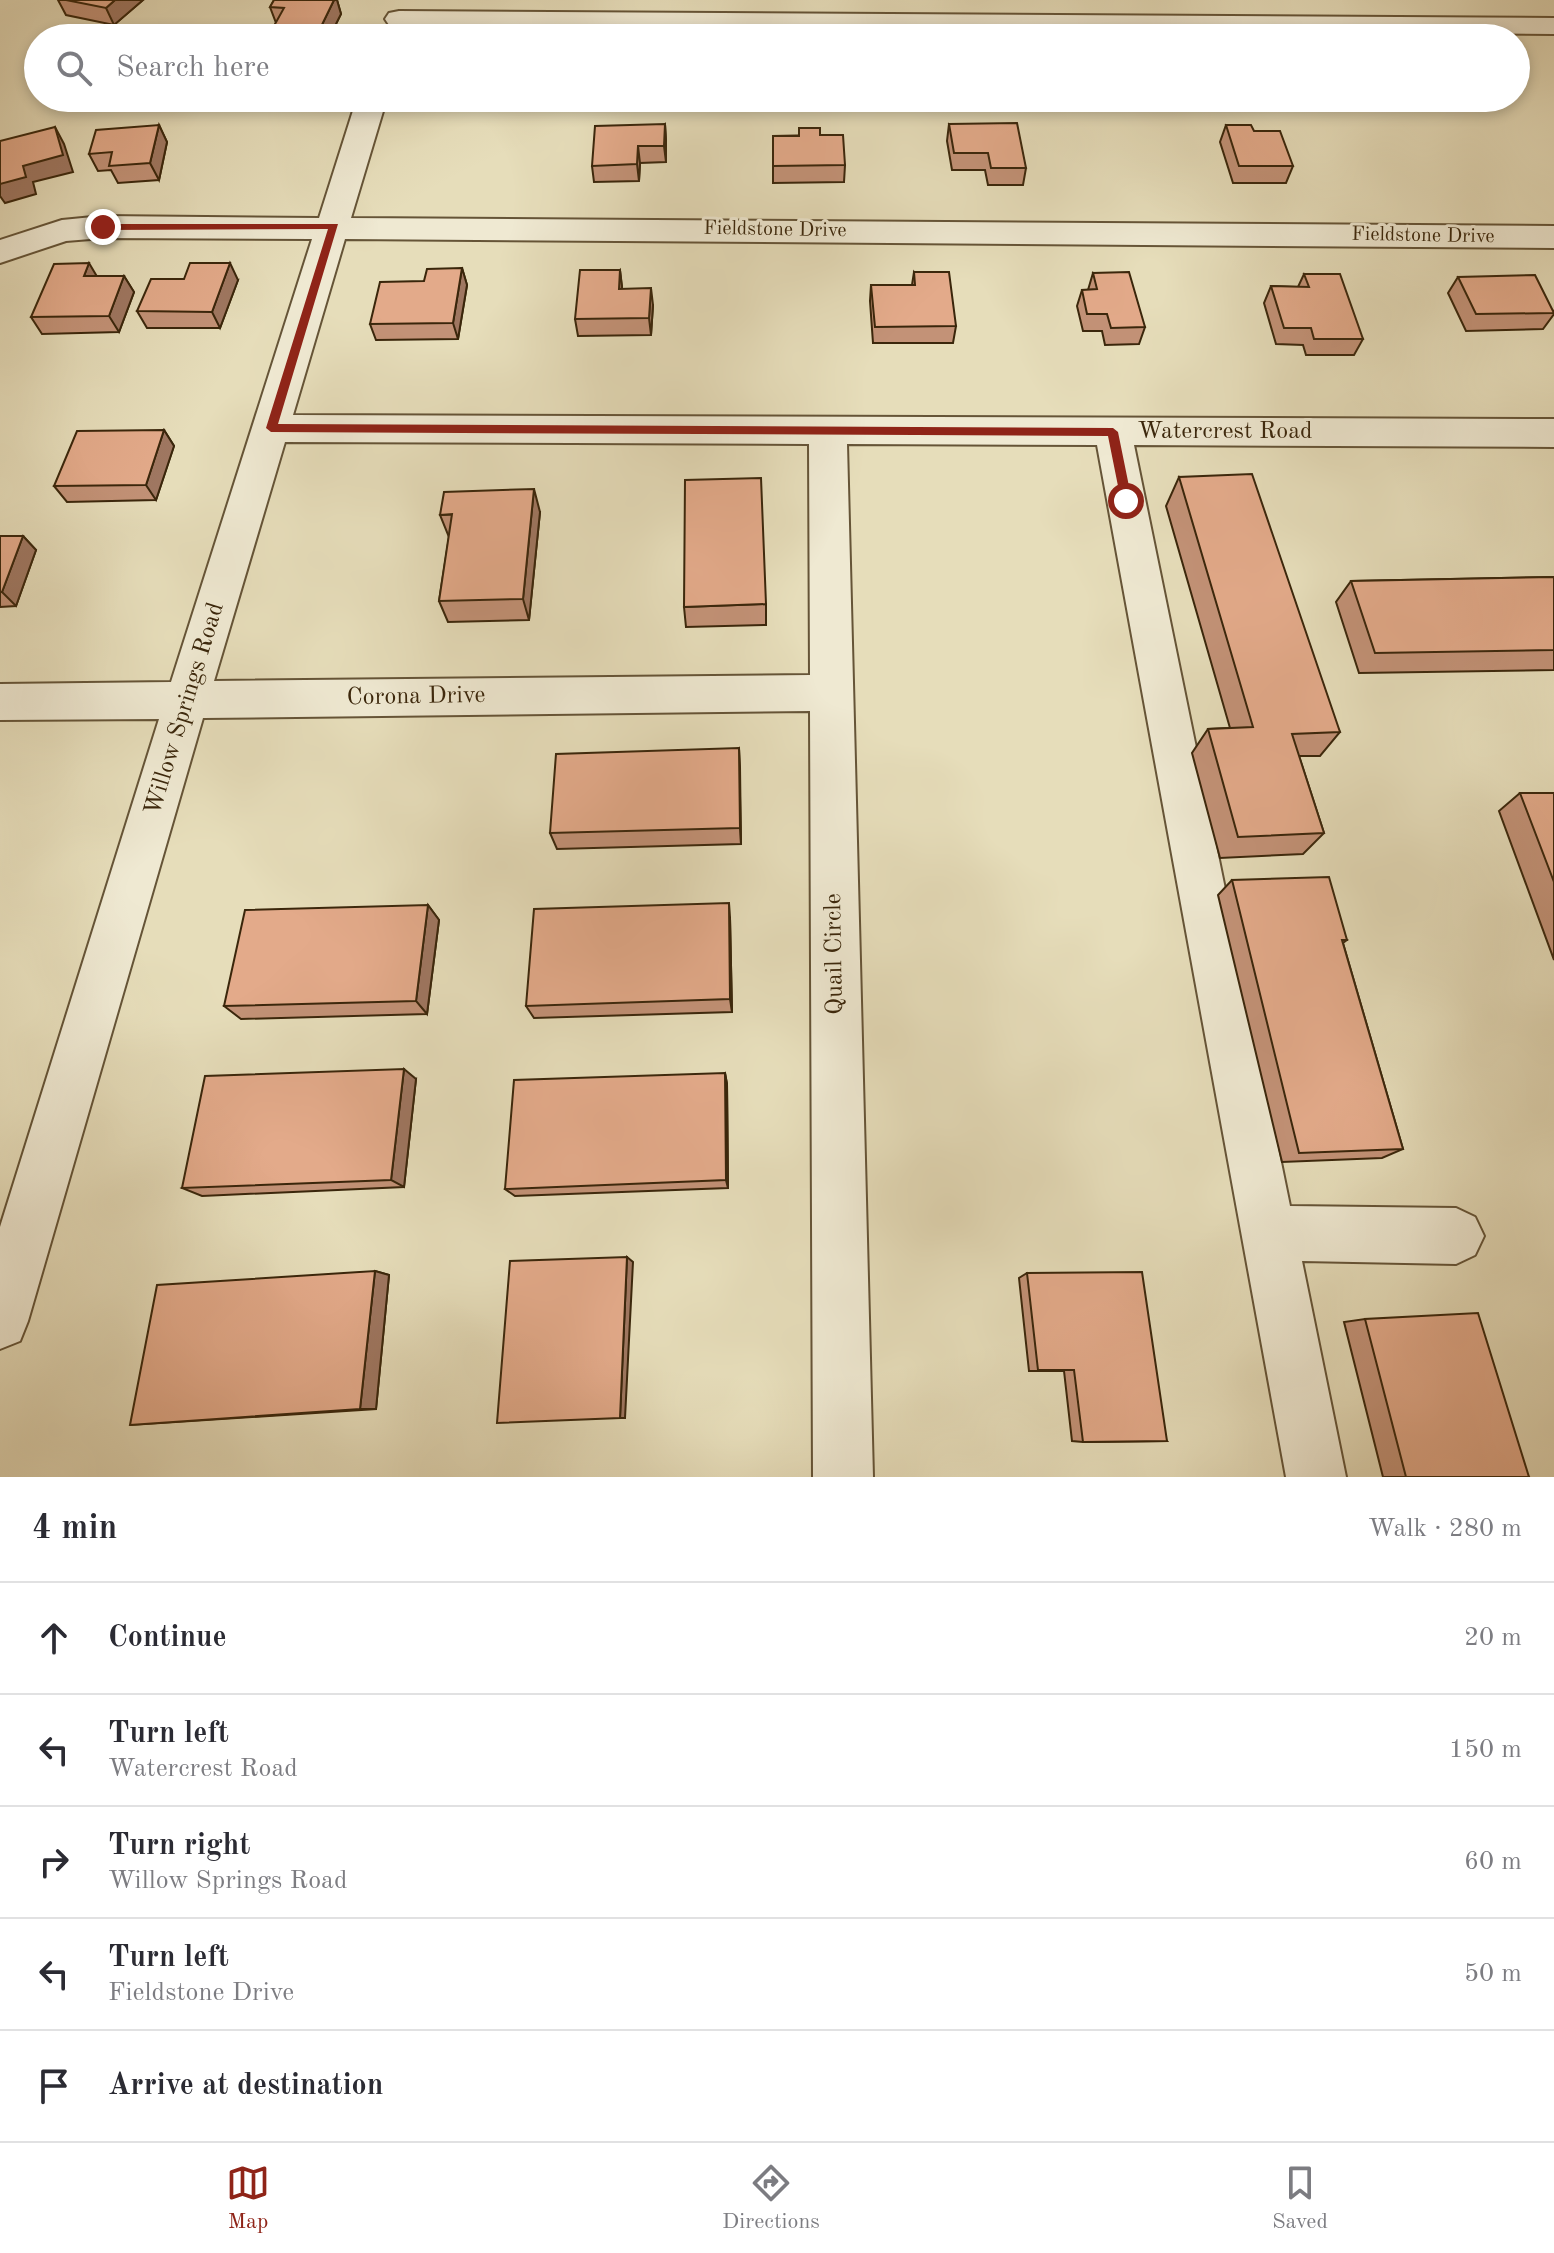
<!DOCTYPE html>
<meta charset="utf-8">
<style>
:root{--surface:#fff;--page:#f2f2f3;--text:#2b2b33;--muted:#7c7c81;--line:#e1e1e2;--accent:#8f2418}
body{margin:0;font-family:"Old Standard TT",serif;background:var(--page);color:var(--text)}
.stop{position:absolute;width:24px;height:24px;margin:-18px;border:6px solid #8f2418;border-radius:50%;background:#fff}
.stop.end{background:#8f2418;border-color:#fff;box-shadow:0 2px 8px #0008}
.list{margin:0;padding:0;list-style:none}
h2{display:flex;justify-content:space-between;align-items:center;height:104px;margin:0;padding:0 32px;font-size:34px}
h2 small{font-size:26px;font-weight:400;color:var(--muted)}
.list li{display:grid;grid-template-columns:52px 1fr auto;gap:24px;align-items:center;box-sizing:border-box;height:112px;padding:0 32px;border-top:2px solid var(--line)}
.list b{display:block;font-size:30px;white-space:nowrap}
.list p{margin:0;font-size:26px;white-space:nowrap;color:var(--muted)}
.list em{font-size:26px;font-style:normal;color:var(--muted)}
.icon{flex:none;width:44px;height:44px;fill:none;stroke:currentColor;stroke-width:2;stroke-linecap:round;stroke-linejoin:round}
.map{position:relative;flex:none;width:1554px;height:1477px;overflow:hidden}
.search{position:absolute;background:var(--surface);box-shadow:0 4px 12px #0003;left:24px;right:24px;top:24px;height:88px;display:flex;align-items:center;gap:20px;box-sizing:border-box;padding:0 28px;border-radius:44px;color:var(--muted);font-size:30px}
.sheet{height:664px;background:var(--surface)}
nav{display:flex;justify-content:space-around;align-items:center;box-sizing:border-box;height:112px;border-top:2px solid var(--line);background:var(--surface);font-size:22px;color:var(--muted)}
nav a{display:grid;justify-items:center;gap:4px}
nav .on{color:var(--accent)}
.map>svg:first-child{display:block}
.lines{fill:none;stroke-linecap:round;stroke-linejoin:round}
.minor-casing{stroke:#655437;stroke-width:4}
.minor{fill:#efe9d2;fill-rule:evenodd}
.wall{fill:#c39277;stroke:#3a260b;stroke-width:2}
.shaded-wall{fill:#9f7761;stroke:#3a260b;stroke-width:2}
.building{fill:#e3aa8a;stroke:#3a260b;stroke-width:2}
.route{fill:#8f2418}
.labels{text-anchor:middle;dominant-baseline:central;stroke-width:6;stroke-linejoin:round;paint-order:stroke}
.far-street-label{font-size:20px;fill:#3a260b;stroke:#efe9d2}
.street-label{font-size:24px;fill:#3a260b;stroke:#efe9d2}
</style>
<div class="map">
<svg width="1554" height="1477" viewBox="0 0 1554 1477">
<rect width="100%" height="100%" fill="#e6ddba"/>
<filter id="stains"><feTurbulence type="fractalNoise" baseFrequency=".0025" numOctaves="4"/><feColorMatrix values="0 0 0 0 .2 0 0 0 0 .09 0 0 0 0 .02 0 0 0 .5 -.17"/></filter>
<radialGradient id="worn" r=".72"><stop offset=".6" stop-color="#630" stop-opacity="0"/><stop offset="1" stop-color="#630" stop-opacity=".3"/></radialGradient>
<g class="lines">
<defs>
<g id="minor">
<path d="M399 11 1554 18V34L389 25 385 19 389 13Z"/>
<path d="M357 98H387L351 218 1554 226V248L345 239 293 415 1554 419V447L1134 445 1290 1206 1456 1208 1475 1217 1484 1236 1475 1255 1456 1264 1302 1261 1346 1477H1286L1097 445 847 444 873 1477H813L810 711 203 718 28 1321 20 1341 0 1349V1227L159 719 0 720V684L171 682 312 239 103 238 66 241 0 263V240L62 220 103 216 319 218ZM285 442 809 444 810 675 214 681Z"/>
</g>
</defs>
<!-- minor casing -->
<use href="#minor" class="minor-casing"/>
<!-- minor -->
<use href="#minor" class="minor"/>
</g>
<!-- wall -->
<g class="wall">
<path d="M58 0H143L114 25 66 15Z"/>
<path d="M274 0H337L341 14 329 38H272L270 33 276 23 270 7Z"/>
<path d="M665 124 666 141V162L640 163 639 181 594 182 592 166Z"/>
<path d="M949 124 1026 168 1023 185H988L985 170H952L947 141Z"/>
<path d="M159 125 167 142 159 180 118 183 111 170 98 171 89 154Z"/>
<path d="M1226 125 1254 131 1293 166 1286 183H1233L1220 142Z"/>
<path d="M820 135 845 165 844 182 773 183V136Z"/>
<path d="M462 268 467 285 458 339 376 340 370 324 424 281Z"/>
<path d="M620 270 622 289 653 305 651 335 578 336 575 319Z"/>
<path d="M914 272 956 326 953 343H873L870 301 871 285H912Z"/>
<path d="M1093 273 1145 327 1139 344 1105 345 1102 331H1083L1077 306 1082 290H1088Z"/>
<path d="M1304 274 1363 339 1354 355H1306L1303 345 1276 344 1264 303 1271 286 1298 287Z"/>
<path d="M97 276H124L134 292 119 332 42 334 31 317Z"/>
<path d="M1458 277 1554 311V314L1543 329 1466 331 1448 293Z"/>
<path d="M238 280 220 328H147L137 311Z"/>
<path d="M164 430 174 446 156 500 67 502 54 486Z"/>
<path d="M1179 477 1340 732 1320 756H1299L1324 833 1303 854 1220 858 1192 753 1208 729 1230 728 1166 506Z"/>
<path d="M540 512 529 620 448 622 439 601 449 537 440 515Z"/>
<path d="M0 536H23L36 550 16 606 0 607Z"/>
<path d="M1554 577V670L1359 673 1336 602 1351 581Z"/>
<path d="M766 604V625L686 627 684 607Z"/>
<path d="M739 748 741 844 557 849 550 833Z"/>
<path d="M1520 793H1554V960L1499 811Z"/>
<path d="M1232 880 1347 940 1343 943 1403 1149 1382 1158 1282 1162 1218 895Z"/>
<path d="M428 905 439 920 427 1014 241 1019 224 1006Z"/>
<path d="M730 918 732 1012 534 1018 526 1006Z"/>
<path d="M725 1073 727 1084 728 1188 515 1196 505 1189Z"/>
<path d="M416 1079 404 1187 202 1196 182 1188Z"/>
<path d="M375 1271 389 1275 376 1409 130 1425Z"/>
<path d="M1027 1273 1167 1441 1083 1442 1072 1441 1064 1371H1029L1019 1278Z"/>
<path d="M1365 1319 1529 1477H1383L1344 1322Z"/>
</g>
<!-- shaded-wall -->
<g class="shaded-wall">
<path d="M115 0H143L114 25 106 8Z"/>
<path d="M334 0H337L341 14 329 38H318L317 35Z"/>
<path d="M665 124 666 141V162L664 146Z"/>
<path d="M159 125 167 142 159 180 150 163Z"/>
<path d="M55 127 64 144 73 172 33 182 36 194 5 203 0 196V184L23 166Z"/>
<path d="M638 146 640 163 639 181 637 164Z"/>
<path d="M89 263 99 280 84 276Z"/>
<path d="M230 263 238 280 220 328 212 312Z"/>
<path d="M462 268 467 285 458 339 453 323Z"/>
<path d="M620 270 622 286 621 305 619 289Z"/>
<path d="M124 276 134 292 119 332 109 316Z"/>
<path d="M651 288 653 305 651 335 649 318Z"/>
<path d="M164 430 174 446 156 500 146 485Z"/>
<path d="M534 489 540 512 529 620 523 599Z"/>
<path d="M23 536 36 550 16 606 2 592Z"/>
<path d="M739 748 740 767 741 844 740 828Z"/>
<path d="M729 903 730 918 732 1012 730 999Z"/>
<path d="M428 905 439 920 427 1014 416 1001Z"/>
<path d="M404 1069 416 1079 404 1187 391 1180Z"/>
<path d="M725 1073 727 1084 728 1188 726 1180Z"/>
<path d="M627 1257 633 1262 625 1418H620Z"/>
<path d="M375 1271 389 1275 376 1409H360Z"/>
</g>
<!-- building -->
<g class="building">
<path d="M66 0H115L106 8Z"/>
<path d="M274 0H334L317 35 270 33 284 8 270 7Z"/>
<path d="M1017 123 1026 168H991L988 153H954L949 124Z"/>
<path d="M665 124 664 146H638L637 164 592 166 595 126Z"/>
<path d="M159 125 150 163 109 166 112 152 89 154 96 130Z"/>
<path d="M1226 125H1251L1254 131H1280L1293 166H1239Z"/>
<path d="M55 127 63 155 23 166 26 177 0 184V141Z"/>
<path d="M799 128H820V135H843L845 165 773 166V136H799Z"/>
<path d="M89 263 84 276H124L109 316 31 317 54 264Z"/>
<path d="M190 263H230L212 312 137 311 151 279H184Z"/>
<path d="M462 268 453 323 370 324 380 282 424 281 427 269Z"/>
<path d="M580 270H620L619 289 651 288 649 318 575 319Z"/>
<path d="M914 272H949L956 326 875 327 871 285H915Z"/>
<path d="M1129 272 1145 327 1111 328 1107 314H1087L1082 290 1097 289 1093 273Z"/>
<path d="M1304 274H1340L1363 339H1314L1311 328H1284L1271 286 1309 287Z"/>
<path d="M1535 275 1554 313 1476 314 1458 277Z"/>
<path d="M164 430 146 485 54 486 77 431Z"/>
<path d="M1252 474 1340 732 1292 734 1324 833 1238 837 1208 729 1253 727 1179 477Z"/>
<path d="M761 478 766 604 684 607 685 480Z"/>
<path d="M534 489 523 599 439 601 452 514 440 515 444 492Z"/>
<path d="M0 536H23L2 592H0Z"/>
<path d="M1554 577V650L1375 653 1351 581Z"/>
<path d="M739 748 740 828 550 833 556 754Z"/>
<path d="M1520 793H1554V882Z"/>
<path d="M1329 877 1347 940H1342L1403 1149 1299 1153 1232 880Z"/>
<path d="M729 903 730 999 526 1006 534 909Z"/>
<path d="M428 905 416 1001 224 1006 245 910Z"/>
<path d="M404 1069 391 1180 182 1188 205 1076Z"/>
<path d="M725 1073 726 1180 505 1189 514 1080Z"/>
<path d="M627 1257 620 1418 497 1423 510 1261Z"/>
<path d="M375 1271 360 1409 130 1425 157 1285Z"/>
<path d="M1142 1272 1167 1441 1083 1442 1074 1370H1038L1027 1273Z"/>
<path d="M1478 1313 1529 1477H1406L1365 1319Z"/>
</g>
<!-- route -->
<path class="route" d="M99 224H338L278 424 1113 428 1118 432 1132 501 1126 506 1121 501 1108 436 271 432 266 428 328 229 103 230Z"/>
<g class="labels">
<!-- far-street labels -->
<g class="far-street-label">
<text transform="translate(775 230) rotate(1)">Fieldstone Drive</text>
<text transform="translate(1423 236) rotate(1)">Fieldstone Drive</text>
</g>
<!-- street labels -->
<g class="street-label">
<text x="1225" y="432">Watercrest Road</text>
<text transform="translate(416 697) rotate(-1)">Corona Drive</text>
<text transform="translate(185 709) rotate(-73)">Willow Springs Road</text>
<text transform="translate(835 954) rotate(-91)">Quail Circle</text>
</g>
</g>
<rect width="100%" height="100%" filter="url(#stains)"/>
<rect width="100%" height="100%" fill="url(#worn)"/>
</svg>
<div class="stop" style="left:1126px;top:501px"></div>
<div class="stop end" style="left:103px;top:227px"></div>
<div class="search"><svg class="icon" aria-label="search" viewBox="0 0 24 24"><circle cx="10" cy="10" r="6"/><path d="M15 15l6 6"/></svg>Search here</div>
</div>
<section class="sheet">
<h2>4 min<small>Walk · 280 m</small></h2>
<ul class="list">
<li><svg class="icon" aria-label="ahead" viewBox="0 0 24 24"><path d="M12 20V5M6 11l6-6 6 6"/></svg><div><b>Continue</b></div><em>20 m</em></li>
<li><svg class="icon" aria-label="left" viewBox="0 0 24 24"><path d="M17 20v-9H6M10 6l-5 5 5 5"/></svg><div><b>Turn left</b><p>Watercrest Road</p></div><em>150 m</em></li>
<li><svg class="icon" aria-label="right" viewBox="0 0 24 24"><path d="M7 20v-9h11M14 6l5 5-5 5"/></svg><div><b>Turn right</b><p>Willow Springs Road</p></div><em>60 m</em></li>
<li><svg class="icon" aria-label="left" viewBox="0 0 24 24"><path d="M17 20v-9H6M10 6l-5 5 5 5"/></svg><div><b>Turn left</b><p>Fieldstone Drive</p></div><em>50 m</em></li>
<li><svg class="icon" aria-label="arrive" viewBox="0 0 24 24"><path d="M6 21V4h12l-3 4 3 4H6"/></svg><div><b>Arrive at destination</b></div></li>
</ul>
</section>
<nav>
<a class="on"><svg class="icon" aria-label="map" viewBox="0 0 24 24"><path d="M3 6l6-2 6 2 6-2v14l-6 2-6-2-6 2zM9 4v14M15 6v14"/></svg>Map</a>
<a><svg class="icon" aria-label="directions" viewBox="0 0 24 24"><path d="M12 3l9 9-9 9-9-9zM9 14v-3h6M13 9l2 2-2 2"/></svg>Directions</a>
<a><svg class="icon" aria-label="saved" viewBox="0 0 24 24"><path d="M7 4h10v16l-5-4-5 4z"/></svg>Saved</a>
</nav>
